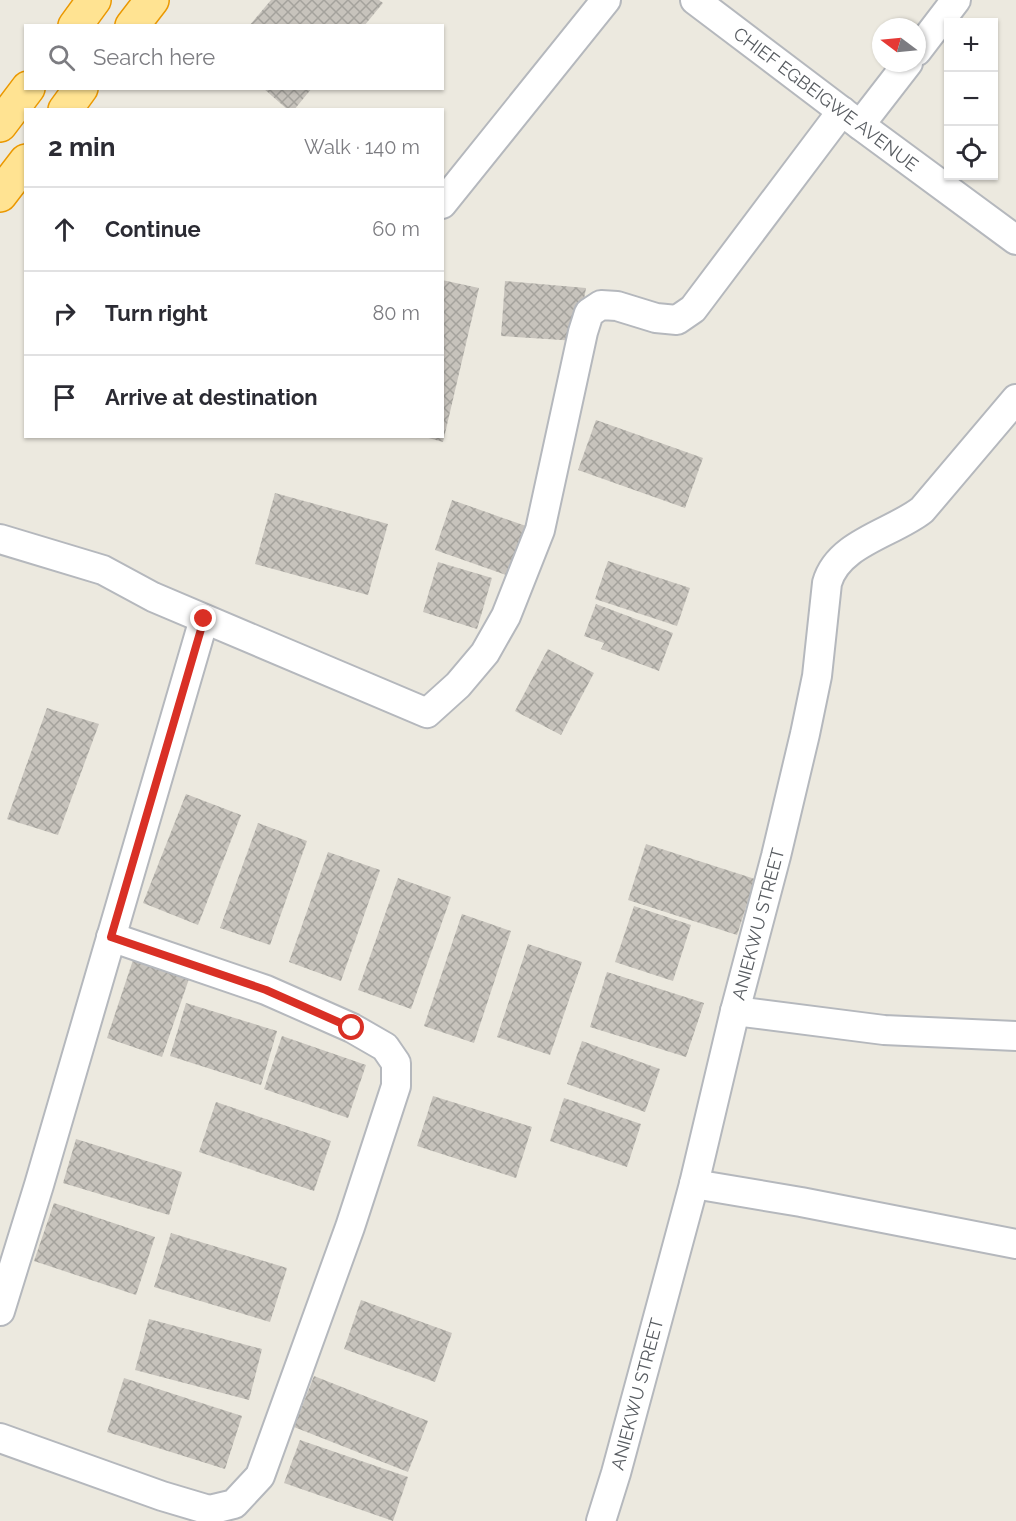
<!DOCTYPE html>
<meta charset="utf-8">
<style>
:root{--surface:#fff;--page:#f7f7f7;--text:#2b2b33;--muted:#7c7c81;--line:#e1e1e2}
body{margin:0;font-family:Raleway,sans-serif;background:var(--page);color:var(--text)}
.controls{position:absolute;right:18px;top:18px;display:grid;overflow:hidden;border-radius:0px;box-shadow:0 2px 4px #0004}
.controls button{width:54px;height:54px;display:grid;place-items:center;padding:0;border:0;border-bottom:2px solid var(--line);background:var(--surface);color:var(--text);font:30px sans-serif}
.compass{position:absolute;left:872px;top:18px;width:54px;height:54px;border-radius:50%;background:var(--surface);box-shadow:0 2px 4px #0004;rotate:286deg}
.stop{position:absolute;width:18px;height:18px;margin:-14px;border:4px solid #d93025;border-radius:50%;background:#fff}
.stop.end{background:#d93025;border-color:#fff;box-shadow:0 2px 6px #0008}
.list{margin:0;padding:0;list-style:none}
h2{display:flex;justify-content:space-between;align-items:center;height:78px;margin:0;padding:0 24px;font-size:26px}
h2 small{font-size:20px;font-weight:400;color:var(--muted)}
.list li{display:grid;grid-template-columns:39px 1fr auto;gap:18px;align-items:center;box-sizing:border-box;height:84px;padding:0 24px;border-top:2px solid var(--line)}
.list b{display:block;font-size:22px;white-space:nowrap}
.list em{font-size:20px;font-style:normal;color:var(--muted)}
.icon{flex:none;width:33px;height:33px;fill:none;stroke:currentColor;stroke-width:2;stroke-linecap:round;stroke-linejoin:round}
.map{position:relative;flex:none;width:1016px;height:1521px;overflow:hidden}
.search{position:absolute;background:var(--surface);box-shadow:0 2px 4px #0004;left:24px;top:24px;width:420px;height:66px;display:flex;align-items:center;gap:15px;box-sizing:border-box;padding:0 21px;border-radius:0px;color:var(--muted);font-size:22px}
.panel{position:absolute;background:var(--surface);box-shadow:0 2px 4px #0004;left:24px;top:108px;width:420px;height:330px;border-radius:0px}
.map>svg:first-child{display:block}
.building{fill:url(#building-cross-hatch)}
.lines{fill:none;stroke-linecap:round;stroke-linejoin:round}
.minor-casing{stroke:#b5b8bd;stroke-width:32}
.trunk-casing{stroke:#eb9800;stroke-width:36}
.minor{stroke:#fff;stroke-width:28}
.trunk{stroke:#ffe392;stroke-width:33}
.route{stroke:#d93025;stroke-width:8}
.labels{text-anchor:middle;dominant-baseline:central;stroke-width:4.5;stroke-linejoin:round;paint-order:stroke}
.street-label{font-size:18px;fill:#585c61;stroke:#fff}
</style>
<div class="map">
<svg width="1016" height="1521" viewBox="0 0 1016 1521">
<defs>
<pattern id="building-cross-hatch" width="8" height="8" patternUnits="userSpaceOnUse" patternTransform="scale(1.5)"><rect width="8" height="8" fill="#c7c3bc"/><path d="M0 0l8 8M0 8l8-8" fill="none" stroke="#a4a29c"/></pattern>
</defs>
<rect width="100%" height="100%" fill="#ece9df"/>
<!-- building -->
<g class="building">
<path d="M271 0H379L383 3 364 26H249Z"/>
<path d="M263 88H312L294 110H288Z"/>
<path d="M442 280 479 288 443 442 425 437 442 436Z"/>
<path d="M505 281 586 288 577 341 501 336Z"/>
<path d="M596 420 703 458 685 508 578 470Z"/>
<path d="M275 493 388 524 368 595 255 564Z"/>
<path d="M452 500 526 526 509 576 435 550Z"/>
<path d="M608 561 690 588 677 626 595 599Z"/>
<path d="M438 562 492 578 477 629 423 612Z"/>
<path d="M596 604 673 633 659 671 601 649 604 643 584 636Z"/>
<path d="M548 649 594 673 561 735 515 711Z"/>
<path d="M47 708 99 724 58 835 7 819Z"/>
<path d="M186 794 241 815 198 925 143 903Z"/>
<path d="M258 823 307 841 270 945 220 928Z"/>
<path d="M646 844 755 879 737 935 628 900Z"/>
<path d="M328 852 380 870 341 981 289 962Z"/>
<path d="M398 878 451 897 411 1009 358 990Z"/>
<path d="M634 906 691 925 673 981 615 962Z"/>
<path d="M462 914 511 931 474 1043 424 1026Z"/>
<path d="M528 944 582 962 550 1055 497 1037Z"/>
<path d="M134 957 190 976 162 1057 107 1038Z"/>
<path d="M607 972 704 1003 686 1057 590 1027Z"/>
<path d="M186 1003 277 1031 261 1085 170 1056Z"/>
<path d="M282 1036 366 1065 348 1118 264 1089Z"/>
<path d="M582 1041 660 1069 645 1112 567 1084Z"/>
<path d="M433 1096 532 1127 516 1178 417 1146Z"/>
<path d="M564 1098 641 1124 627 1167 550 1141Z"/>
<path d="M216 1102 331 1141 314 1191 199 1152Z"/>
<path d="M76 1139 182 1172 169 1215 63 1183Z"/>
<path d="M54 1203 155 1237 136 1295 34 1261Z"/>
<path d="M171 1233 287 1268 270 1322 154 1287Z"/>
<path d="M361 1300 452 1333 435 1382 344 1349Z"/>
<path d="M149 1319 262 1349 249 1400 135 1370Z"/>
<path d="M314 1376 428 1421 408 1472 294 1427Z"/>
<path d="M124 1378 242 1416 225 1469 107 1432Z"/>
<path d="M300 1440 408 1477 393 1521 284 1483Z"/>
</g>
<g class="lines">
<defs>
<g id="minor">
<path d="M695 0 860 125 1016 240"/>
<path d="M917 51 956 0"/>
<path d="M860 125 908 63"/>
<path d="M442 204 606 0"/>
<path d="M0 539 103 570 153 597 427 713 458 685 485 653 506 616 540 530 583 332 589 313 601 305 617 306 656 318 677 320 693 309 842 111"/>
<path d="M735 1011 884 1030 1016 1036"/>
<path d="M694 1184 801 1202 1016 1244"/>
<path d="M0 1311 39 1185 204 619"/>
<path d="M0 1438 162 1496 209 1510 234 1504 260 1476 350 1227 396 1086V1063L385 1047 352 1028 266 990 111 937"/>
<path d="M601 1521 616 1473 694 1184 735 1011 776 856 805 734 817 676 827 583C838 543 893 533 922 510L1016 399"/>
</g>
<g id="trunk">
<path d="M75 26 94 0"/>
<path d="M132 26 152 0"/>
<path d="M65 110 81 88"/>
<path d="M0 125 28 88"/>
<path d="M0 195 26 161"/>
</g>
</defs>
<!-- minor casing -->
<use href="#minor" class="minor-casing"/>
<!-- trunk casing -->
<use href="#trunk" class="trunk-casing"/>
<!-- minor -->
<use href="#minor" class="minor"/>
<!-- trunk -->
<use href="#trunk" class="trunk"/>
</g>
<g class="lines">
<!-- route -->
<path class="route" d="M204 619 111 937 266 990 352 1028"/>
</g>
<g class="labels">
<!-- street labels -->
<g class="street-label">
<text transform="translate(826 99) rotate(37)">CHIEF EGBEIGWE AVENUE</text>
<text transform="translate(758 924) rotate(-75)">ANIEKWU STREET</text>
<text transform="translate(637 1394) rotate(-75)">ANIEKWU STREET</text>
</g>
</g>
</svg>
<div class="controls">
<button>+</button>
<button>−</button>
<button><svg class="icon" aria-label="locate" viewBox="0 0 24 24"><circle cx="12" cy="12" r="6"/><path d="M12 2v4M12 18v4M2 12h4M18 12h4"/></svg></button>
</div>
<svg class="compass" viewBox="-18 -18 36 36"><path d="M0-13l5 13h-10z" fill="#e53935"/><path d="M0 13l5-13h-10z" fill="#7c7c81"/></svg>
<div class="stop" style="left:352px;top:1028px"></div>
<div class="stop end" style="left:204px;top:619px"></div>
<div class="search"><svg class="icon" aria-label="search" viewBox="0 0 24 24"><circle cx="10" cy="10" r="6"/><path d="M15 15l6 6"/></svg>Search here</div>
<section class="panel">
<h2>2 min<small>Walk · 140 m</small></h2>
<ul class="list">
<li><svg class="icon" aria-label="ahead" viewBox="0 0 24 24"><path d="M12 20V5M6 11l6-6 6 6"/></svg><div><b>Continue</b></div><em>60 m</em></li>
<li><svg class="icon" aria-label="right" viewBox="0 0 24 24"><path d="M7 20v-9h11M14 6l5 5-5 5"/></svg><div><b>Turn right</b></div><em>80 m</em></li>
<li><svg class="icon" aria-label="arrive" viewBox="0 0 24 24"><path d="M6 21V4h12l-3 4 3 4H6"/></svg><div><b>Arrive at destination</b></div></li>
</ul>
</section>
</div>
